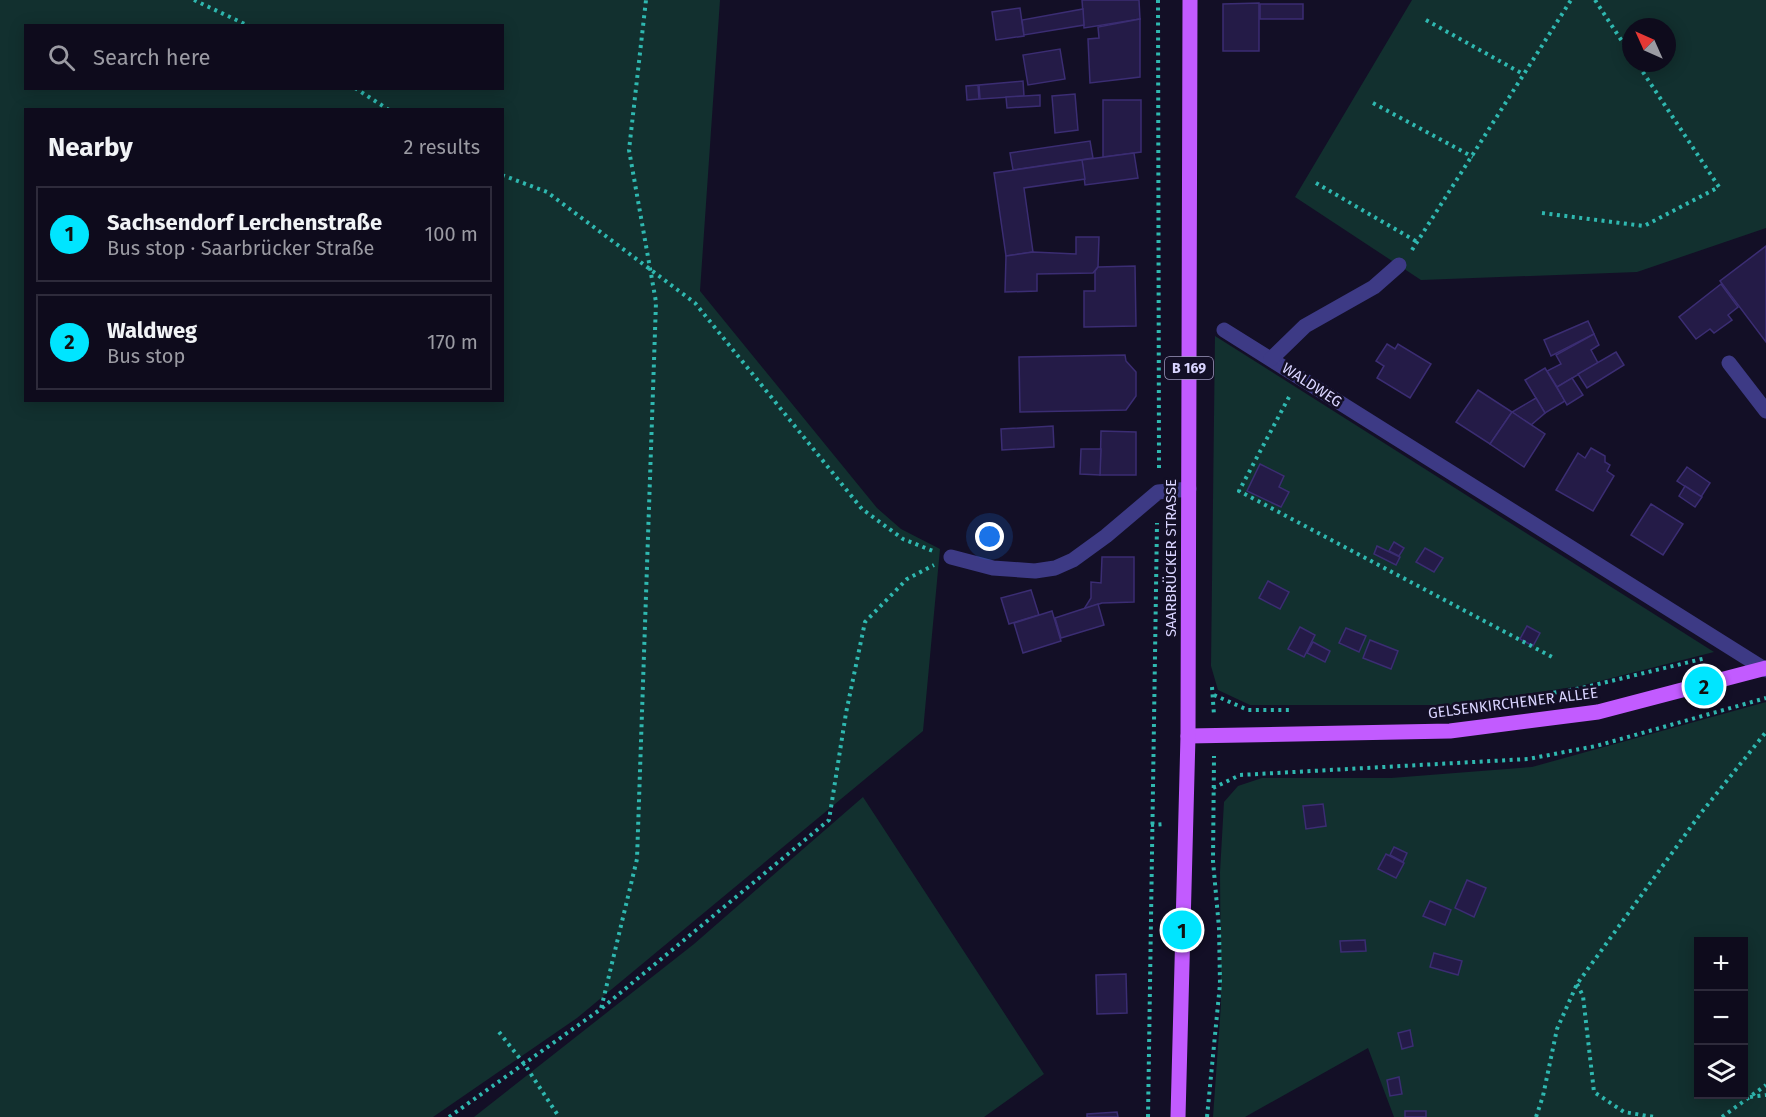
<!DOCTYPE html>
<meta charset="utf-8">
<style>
:root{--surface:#0e0b1c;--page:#1c1929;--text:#f1f3f6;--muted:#9b9ba3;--line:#2e2b3b;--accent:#00e5ff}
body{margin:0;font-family:"Fira Sans",sans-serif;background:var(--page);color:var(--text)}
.controls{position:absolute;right:18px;bottom:18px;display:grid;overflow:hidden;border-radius:0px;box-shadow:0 3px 15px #0003}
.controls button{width:54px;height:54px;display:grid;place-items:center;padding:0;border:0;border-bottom:2px solid var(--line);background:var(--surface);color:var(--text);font:30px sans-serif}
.compass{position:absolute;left:1622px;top:18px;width:54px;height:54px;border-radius:50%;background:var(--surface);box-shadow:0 3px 15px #0003;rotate:315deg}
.you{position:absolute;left:990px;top:537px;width:21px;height:21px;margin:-15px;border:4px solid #fff;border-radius:50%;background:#1a73e8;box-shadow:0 0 0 9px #1a73e833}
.badge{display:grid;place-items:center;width:39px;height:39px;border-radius:50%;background:var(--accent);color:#111;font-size:20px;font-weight:700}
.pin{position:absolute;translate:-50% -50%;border:3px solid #fff;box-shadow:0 2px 6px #0006}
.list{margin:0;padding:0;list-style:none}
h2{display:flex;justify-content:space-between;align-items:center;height:78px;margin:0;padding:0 24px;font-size:26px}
h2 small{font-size:20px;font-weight:400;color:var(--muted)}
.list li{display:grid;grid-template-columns:39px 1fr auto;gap:18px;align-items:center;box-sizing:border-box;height:96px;margin:0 12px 12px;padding:0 12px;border:2px solid var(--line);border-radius:0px}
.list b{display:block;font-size:22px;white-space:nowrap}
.list p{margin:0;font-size:20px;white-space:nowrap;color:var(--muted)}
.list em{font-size:20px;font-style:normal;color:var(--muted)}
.icon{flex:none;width:33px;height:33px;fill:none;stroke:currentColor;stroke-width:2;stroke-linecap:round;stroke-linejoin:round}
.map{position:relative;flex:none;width:1766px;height:1117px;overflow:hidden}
.search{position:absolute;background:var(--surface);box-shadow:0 3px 15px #0003;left:24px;top:24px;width:480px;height:66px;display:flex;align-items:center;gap:15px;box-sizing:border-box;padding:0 21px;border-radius:0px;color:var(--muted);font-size:22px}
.panel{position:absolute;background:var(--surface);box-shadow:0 3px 15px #0003;left:24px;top:108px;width:480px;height:294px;border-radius:0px}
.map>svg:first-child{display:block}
.green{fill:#12302f;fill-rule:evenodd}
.building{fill:#241b47;stroke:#3b2d73;stroke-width:1.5}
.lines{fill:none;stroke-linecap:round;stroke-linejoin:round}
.path{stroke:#2fb8b0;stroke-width:4;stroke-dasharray:3 4.5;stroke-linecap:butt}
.minor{stroke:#3d3a85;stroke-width:15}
.major{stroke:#c25bff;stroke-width:15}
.labels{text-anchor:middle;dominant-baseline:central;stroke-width:5;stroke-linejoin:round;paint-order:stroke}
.shield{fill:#130f26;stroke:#9e99be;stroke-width:1.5}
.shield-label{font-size:14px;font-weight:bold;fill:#d9d4ff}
.street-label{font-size:15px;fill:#d9d4ff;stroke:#130f26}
</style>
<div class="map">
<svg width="1766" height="1117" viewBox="0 0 1766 1117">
<rect width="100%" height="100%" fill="#130f26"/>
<!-- green -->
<g class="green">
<path d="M0 0H720L700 291 877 508 901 529 940 549 923 731 577 1018 433 1117H0ZM26 26H502V88H26ZM26 110H502V400H26Z"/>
<path d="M1412 0H1766V228L1637 272 1421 280 1295 197ZM1631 27H1667V63H1631Z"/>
<path d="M1215 336 1714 652 1580 686 1451 705H1250L1218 690 1211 666Z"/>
<path d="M1766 702V1117H1394L1368 1048 1245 1117H1213L1221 1004 1220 872 1224 802 1238 786 1262 778H1391L1532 767ZM1698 942H1744V1094H1698Z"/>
<path d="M863 797 1044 1074 984 1117H474L694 944Z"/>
</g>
<!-- building -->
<g class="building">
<path d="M1082 0H1139L1140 19 1084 28Z"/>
<path d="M1259 3V51H1223V4Z"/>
<rect x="1260" y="4" width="43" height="15"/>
<path d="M1020 8 1024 36 996 40 992 12Z"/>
<path d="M1083 9 1084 25 1024 35 1022 20Z"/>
<path d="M1140 19V77L1090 83 1088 39 1099 38 1098 27Z"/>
<path d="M1060 49 1065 79 1028 85 1023 55Z"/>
<path d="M1023 81 1024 96 980 99 979 85Z"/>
<path d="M978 85 979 99 967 100 966 86Z"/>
<path d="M1075 94 1078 130 1055 133 1052 96Z"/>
<path d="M1040 95V106L1007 108 1006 97Z"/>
<path d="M1103 100H1141V152L1103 157Z"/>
<path d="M1090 141 1093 158 1013 170 1010 153Z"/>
<path d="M1134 153 1138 178 1085 185 1082 160Z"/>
<path d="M1082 160 1085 179 1024 188 1033 252 1006 256 994 173Z"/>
<path d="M1076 237H1099L1098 267 1093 273 1037 274V291L1005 292 1006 256 1033 252 1076 254Z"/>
<path d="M1766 246V342L1720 281Z"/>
<path d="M1135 266 1136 326 1084 327V291H1095V271L1098 267Z"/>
<path d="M1721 284 1738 307 1728 315 1732 320 1714 333 1710 329 1696 339 1679 317Z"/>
<path d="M1588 321 1594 334 1551 356 1544 340Z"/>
<path d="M1594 334 1599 345 1591 350 1598 363 1557 387 1547 371 1561 364 1556 355Z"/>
<path d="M1387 344 1395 349 1398 344 1431 364 1410 398 1377 378 1384 366 1376 361Z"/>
<path d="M1616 352 1624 365 1587 388 1578 374Z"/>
<path d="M1125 355 1126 361 1136 372V396L1126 410 1020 412 1019 357Z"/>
<path d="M1545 368 1565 401 1545 413 1525 380Z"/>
<path d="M1572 378 1583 395 1567 405 1557 387Z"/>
<path d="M1478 390 1512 412 1490 444 1456 422Z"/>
<path d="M1536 398 1545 413 1531 425 1512 412Z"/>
<path d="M1512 412 1545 434 1524 467 1490 444Z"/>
<path d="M1053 426 1054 447 1002 450 1001 429Z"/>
<path d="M1101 431 1136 432V475H1100Z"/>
<path d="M1591 448 1605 456V462L1610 465 1607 471 1614 476 1593 511 1556 490 1578 453 1585 458Z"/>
<path d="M1081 449H1101L1100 475 1080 474Z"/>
<path d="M1260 464 1284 476 1279 487 1289 492 1281 507 1247 491Z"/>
<path d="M1687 467 1710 483 1701 497 1677 481Z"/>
<path d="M1685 486 1702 497 1695 507 1679 496Z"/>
<path d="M1651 504 1683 524 1663 555 1631 535Z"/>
<path d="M1394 542 1404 548 1399 556 1389 551Z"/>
<path d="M1377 546 1400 557 1396 565 1374 554Z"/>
<path d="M1425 548 1443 558 1434 572 1416 562Z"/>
<path d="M1102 557H1134V602L1102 603 1084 609 1091 598V582L1101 583Z"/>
<path d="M1268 581 1289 592 1280 609 1259 598Z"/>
<path d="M1031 590 1039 615 1009 624 1001 598Z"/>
<path d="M1098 604 1104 625 1061 638 1055 618Z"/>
<path d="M1052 611 1061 641 1023 653 1014 623Z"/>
<path d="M1527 626 1540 633 1533 646 1520 639Z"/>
<path d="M1300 627 1315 635 1304 657 1288 649Z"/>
<path d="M1346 628 1366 636 1359 652 1339 643Z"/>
<path d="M1370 640 1398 651 1391 669 1363 658Z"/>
<path d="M1313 642 1330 651 1325 662 1307 653Z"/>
<path d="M1323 804 1326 826 1306 829 1303 806Z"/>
<path d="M1394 847 1407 853 1403 862 1390 855Z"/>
<path d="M1386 854 1404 863 1396 878 1378 869Z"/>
<path d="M1467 880 1486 888 1474 917 1455 908Z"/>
<path d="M1430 901 1451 910 1445 925 1423 916Z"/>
<path d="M1365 940 1366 951 1341 952 1340 941Z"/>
<path d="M1434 953 1462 961 1458 975 1430 967Z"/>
<path d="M1126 974 1127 1013 1097 1014 1096 975Z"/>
<path d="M1410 1030 1413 1046 1402 1049 1398 1033Z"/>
<path d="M1399 1077 1402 1094 1390 1096 1387 1080Z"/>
<rect x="1405" y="1111" width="21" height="6"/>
<path d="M1117 1112 1118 1117H1087V1114Z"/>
</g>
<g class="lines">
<!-- path -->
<g class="path">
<path d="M194 0 249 26"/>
<path d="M1158 0 1159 470"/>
<path d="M1595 0 1631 55"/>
<path d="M1426 20 1523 74"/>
<path d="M355 88 389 110"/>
<path d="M1373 103 1473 157"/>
<path d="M502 175 547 192 695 303 862 509 903 539 933 551"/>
<path d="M1316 183 1419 243"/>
<path d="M1542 213 1644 226 1719 187 1637 63"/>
<path d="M1412 250 1571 0"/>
<path d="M1289 397 1239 491 1554 658"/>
<path d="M1212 687 1214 715"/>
<path d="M1546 694 1582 688 1706 658"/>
<path d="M1214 695 1248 710H1291"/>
<path d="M1213 788 1240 775 1528 759 1596 746 1766 698"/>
<path d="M1151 825 1165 824"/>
<path d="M1577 984 1583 996 1594 1092 1624 1112 1654 1117"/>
<path d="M602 1008 829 820 846 713 865 622 907 579 934 565"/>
<path d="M499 1032 525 1065 559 1117"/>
<path d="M1750 1097 1766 1095"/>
<path d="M449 1117 601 1009 637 859 656 302 629 150 646 0"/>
<path d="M1148 1117 1157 523"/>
<path d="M1207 1117 1220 984 1219 928 1213 861 1214 756"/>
<path d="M1536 1117 1543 1096 1557 1029 1577 984 1701 813 1766 732"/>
<path d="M1722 1117 1766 1085"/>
</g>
<!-- minor -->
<g class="minor">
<path d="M1224 330 1766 670"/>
<path d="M1271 359 1305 326 1374 287 1399 265"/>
<path d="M1729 363 1766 411"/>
<path d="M951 557 993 568 1035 571 1055 568 1073 560 1106 536 1158 492 1189 489"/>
</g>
<!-- major -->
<g class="major">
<path d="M1188 736 1450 731 1598 712 1766 668"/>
<path d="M1178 1117 1188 736 1190 0"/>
</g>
</g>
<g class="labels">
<!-- shield labels -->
<rect class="shield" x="1165" y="357" width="48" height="22" rx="4.5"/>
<g class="shield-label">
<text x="1189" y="368">B 169</text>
</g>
<!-- street labels -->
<g class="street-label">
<text transform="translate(1312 385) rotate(33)">WALDWEG</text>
<text transform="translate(1171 558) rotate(-90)">SAARBRÜCKER STRASSE</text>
<text transform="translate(1513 703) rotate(-7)">GELSENKIRCHENER ALLEE</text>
</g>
</g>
</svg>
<div class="controls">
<button>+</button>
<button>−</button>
<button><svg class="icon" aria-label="layers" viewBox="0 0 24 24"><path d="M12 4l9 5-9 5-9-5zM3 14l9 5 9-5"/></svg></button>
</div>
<svg class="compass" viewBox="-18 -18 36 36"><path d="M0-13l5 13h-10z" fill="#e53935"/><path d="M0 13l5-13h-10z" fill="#9b9ba3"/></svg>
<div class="you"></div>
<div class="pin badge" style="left:1182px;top:930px">1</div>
<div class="pin badge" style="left:1704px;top:686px">2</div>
<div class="search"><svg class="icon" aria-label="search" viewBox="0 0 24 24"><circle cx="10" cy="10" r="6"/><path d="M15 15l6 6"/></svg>Search here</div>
<section class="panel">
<h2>Nearby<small>2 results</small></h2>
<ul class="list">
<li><span class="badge">1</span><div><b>Sachsendorf Lerchenstraße</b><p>Bus stop · Saarbrücker Straße</p></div><em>100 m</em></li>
<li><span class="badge">2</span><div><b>Waldweg</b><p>Bus stop</p></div><em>170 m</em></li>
</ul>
</section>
</div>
